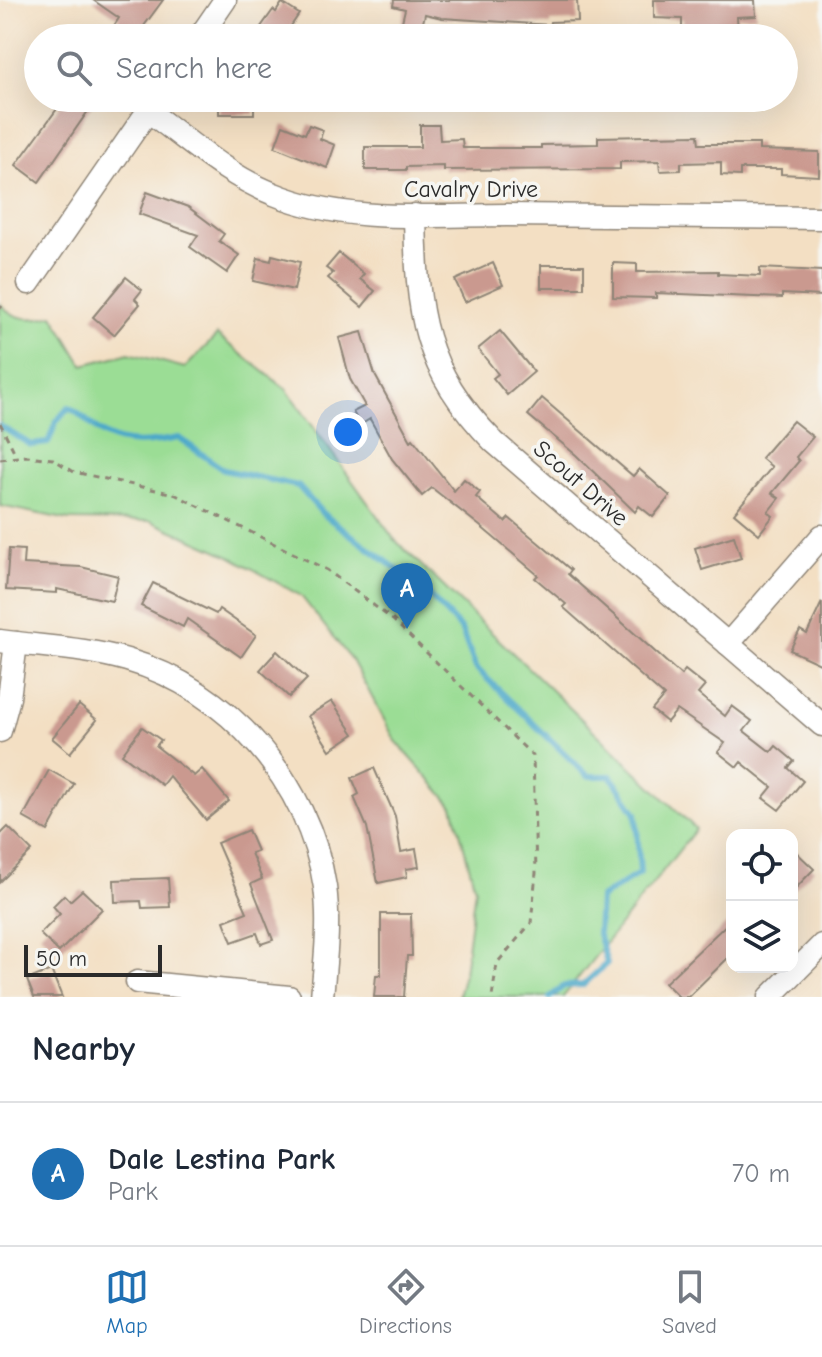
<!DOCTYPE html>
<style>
:root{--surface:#fff;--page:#f6f6f7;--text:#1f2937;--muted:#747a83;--line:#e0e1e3;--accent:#1f6fb2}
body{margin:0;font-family:"Comic Neue",sans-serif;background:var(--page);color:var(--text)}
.controls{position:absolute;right:24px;bottom:24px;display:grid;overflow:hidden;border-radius:16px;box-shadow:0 8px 32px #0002}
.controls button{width:72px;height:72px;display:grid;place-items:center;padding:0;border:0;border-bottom:2px solid var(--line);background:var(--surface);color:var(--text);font:40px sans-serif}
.scale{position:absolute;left:24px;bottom:20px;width:138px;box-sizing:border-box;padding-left:8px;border:4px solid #2b2b2b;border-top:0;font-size:22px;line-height:28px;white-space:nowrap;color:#2b2b2b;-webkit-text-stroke:6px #f6f6f2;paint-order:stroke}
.you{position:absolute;left:348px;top:432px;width:28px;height:28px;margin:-20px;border:6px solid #fff;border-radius:50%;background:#1a73e8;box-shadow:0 0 0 12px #1a73e833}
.badge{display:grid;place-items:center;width:52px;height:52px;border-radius:50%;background:var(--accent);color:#fff;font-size:26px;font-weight:700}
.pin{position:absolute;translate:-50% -66px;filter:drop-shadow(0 2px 4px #0008)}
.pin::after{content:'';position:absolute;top:42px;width:28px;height:24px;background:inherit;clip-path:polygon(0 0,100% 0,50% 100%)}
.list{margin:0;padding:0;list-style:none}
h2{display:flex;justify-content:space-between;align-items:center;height:104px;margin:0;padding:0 32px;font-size:34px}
h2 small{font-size:26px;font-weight:400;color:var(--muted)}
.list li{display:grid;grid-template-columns:52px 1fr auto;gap:24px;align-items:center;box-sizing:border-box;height:144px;padding:0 32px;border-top:2px solid var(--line)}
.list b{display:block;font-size:30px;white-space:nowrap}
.list p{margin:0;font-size:26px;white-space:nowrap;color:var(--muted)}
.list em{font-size:26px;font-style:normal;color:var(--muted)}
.icon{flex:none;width:44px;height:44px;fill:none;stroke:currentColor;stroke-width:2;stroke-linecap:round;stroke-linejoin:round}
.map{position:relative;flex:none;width:822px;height:997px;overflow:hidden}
.search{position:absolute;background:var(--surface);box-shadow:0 8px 32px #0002;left:24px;right:24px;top:24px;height:88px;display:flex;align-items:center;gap:20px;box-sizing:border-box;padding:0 28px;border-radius:44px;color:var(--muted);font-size:30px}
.sheet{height:248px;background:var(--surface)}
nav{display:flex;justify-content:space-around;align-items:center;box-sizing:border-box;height:112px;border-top:2px solid var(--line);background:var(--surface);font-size:22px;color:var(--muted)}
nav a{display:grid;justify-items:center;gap:4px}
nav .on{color:var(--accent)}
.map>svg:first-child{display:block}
.green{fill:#9bdd95;stroke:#638460;stroke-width:2}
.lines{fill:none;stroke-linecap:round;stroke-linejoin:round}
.stream{stroke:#4ba8c9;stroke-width:6}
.building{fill:#ca998f}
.street-casing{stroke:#8f8577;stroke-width:25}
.path{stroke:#8f8577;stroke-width:3;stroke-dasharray:6 6;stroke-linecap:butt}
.street{stroke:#fff;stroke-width:22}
.labels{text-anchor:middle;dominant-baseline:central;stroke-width:7;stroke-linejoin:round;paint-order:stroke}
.street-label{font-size:24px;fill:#2b2b2b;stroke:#f6f6f2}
</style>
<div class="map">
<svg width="822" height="997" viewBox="0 0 822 997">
<rect width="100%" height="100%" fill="#f6f6f2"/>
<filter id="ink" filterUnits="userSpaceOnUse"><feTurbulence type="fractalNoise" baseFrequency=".0125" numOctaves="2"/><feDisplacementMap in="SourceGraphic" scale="16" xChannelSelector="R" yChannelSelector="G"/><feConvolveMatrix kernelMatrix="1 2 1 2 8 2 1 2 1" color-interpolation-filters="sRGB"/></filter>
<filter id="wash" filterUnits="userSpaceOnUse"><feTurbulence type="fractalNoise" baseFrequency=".006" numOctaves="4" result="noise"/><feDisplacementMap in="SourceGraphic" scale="32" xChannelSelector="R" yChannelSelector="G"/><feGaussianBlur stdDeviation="1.8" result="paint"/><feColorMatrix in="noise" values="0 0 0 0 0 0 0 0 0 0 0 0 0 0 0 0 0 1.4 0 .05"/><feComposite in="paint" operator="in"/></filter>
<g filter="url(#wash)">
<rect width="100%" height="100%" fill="#f3dfc3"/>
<!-- green -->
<path class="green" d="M0 304C16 321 32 321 53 315L83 365 129 353 185 368 217 335 286 389 394 539 696 829 563 997H458L464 973 475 888 453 806 395 740 353 662 301 596 228 555 151 521 69 520 0 506Z"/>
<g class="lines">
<!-- stream -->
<path class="stream" d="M0 426 31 445 48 443 56 422 69 407C80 414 89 423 99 431 123 448 152 443 179 438L224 470 298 486 323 514 422 588 461 629 476 668 588 776H611L636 813 640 873 600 898 598 934 607 963 583 985 564 986 550 997"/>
</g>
<g id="blocks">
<!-- building -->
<g class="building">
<path d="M93 0H163L135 38H106L119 18Z"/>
<path d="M394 0H577L578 21 550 22V25L442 18 425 14 421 31 401 26 405 9 393 6Z"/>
<path d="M654 0H755L756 16 737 17 738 31H682V19L654 18Z"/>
<path d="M282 3 299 14 283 38H253L273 10 276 12Z"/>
<path d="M65 98H97L39 182 16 165Z"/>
<rect x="219" y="98" width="35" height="16"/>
<path d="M283 125 305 134 309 125 323 130 320 139 335 145 327 168 275 147Z"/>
<path d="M420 125H439L440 140 462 139 463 148H541V145L598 144V137L698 135 699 144H759V150L819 152V176L781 174V169H740V176L721 175V162L681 163V170L660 171 659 161 620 162V169L444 170V166L406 167V170H365V147H420Z"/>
<path d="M147 192 188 207 224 234 219 241 239 255 227 273 190 247 198 235 139 214Z"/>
<path d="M339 253 364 274 360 279 375 291 362 307 328 278 333 273 326 268Z"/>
<path d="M272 255 300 262 294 290 253 281 258 258 271 261Z"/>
<path d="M493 263 503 285 465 302 455 280Z"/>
<path d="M613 263 637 264V272L718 271V274L760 276V268L822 271V296L782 294V298L656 293V298L613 297Z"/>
<rect x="541" y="265" width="43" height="23"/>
<path d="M126 277 142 290 135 299 140 304 114 335 93 317Z"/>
<path d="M500 331 534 372 507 395 493 378 498 374 478 349Z"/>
<path d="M362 332 375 375 411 441 413 439 454 491 464 479 480 492 476 497 505 522 509 518 571 570 568 574 681 675 685 670 705 686 698 694 725 716 732 706 752 721 744 731 771 752 776 746 794 761 788 768 803 781 779 810 763 798 772 787 741 762 737 767 718 752 725 743 677 710 667 722 652 710 664 696 563 607 566 604 535 578 538 575 480 526 432 488 422 496 392 459 370 419 360 425 353 412 365 406 350 379 339 338Z"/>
<path d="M542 398 633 476 639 469 670 496 653 517 639 506 635 512 576 455 528 415Z"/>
<path d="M793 421 813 437 796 457 799 461 772 493 779 498 768 512 773 516 759 534 734 513 772 467 761 458Z"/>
<path d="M734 536 741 558 702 570 695 548Z"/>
<path d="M9 549 24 550 23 564 81 567 118 576 112 601 57 589V593L6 590Z"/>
<path d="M153 583 216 614 219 609 256 635 241 657 187 619 183 627 141 606Z"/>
<path d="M822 602V665L790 650 800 630 807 634Z"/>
<path d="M277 651 307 679 289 697 260 670Z"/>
<path d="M332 701 354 734 330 750 308 716Z"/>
<path d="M79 705 97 720 70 753 52 738Z"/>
<path d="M142 727 161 740 156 746 194 776 202 769 229 801 206 820 169 776 162 785 122 754Z"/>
<path d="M374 768 395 816 401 852 416 849 419 867 406 869 407 877 378 883 367 827 354 797 359 794 352 778Z"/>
<path d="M49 770 74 784 48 831 23 817Z"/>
<path d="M8 827 32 851 0 882V835Z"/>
<path d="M248 830 257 851 251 853 262 879 251 884 273 940 261 944 257 933 232 942 224 921 247 912 217 843Z"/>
<path d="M792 848 814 869 792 892Z"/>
<path d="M168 878 170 907 142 908 141 901 115 902 114 880Z"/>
<path d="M82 890 102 909 59 952 40 934 60 914 53 906 64 895 70 901Z"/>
<path d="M381 914H411L412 956H407L404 997H374L376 975H381Z"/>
<path d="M732 919V954L688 997H679L665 983Z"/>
<path d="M51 970 62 997H34L27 980Z"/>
</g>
</g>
</g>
<g filter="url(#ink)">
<use href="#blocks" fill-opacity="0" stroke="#8f8577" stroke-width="2"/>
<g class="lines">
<defs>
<g id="street">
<path d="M199 38 225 0"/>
<path d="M148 111C188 140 227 176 274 194 347 224 430 215 507 215 612 216 717 217 822 218"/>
<path d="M415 215C417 314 422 368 494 442L822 725"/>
<path d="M29 283 157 98"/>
<path d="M0 641C42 647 85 648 127 660 229 689 309 783 325 887 330 924 325 961 322 997"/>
<path d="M728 644 822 536"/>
<path d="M0 731 9 698 16 643"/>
<path d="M137 982 289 997"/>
<path d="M770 997 822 945"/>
</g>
</defs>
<!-- street casing -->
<use href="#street" class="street-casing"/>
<!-- path -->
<g class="path">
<path d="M0 308 2 306"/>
<path d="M0 423 16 455"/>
<path d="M0 459 27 456 53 459 74 472 174 494 327 570 393 620 533 756 536 873 531 923 497 963 492 997"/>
</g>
<!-- street -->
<use href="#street" class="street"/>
</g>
</g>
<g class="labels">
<!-- street labels -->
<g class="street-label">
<text x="471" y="189">Cavalry Drive</text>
<text transform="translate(581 483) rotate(41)">Scout Drive</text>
</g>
</g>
</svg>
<div class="controls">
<button><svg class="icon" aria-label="locate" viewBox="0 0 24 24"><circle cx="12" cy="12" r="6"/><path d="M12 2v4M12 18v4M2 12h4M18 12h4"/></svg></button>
<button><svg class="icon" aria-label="layers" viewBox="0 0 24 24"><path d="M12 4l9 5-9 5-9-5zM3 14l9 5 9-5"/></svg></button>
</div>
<div class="scale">50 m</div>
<div class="you"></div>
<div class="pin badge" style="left:407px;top:629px">A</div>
<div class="search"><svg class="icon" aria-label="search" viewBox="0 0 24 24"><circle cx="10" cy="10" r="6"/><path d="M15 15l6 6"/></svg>Search here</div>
</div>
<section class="sheet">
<h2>Nearby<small></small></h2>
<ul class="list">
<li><span class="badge">A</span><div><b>Dale Lestina Park</b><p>Park</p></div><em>70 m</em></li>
</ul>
</section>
<nav>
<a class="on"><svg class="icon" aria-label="map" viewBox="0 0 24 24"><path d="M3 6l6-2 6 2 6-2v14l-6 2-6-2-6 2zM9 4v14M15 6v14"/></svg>Map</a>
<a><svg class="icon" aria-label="directions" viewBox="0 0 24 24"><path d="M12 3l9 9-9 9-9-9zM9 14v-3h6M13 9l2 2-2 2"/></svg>Directions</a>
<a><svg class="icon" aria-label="saved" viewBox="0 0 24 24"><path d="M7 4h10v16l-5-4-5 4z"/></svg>Saved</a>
</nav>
